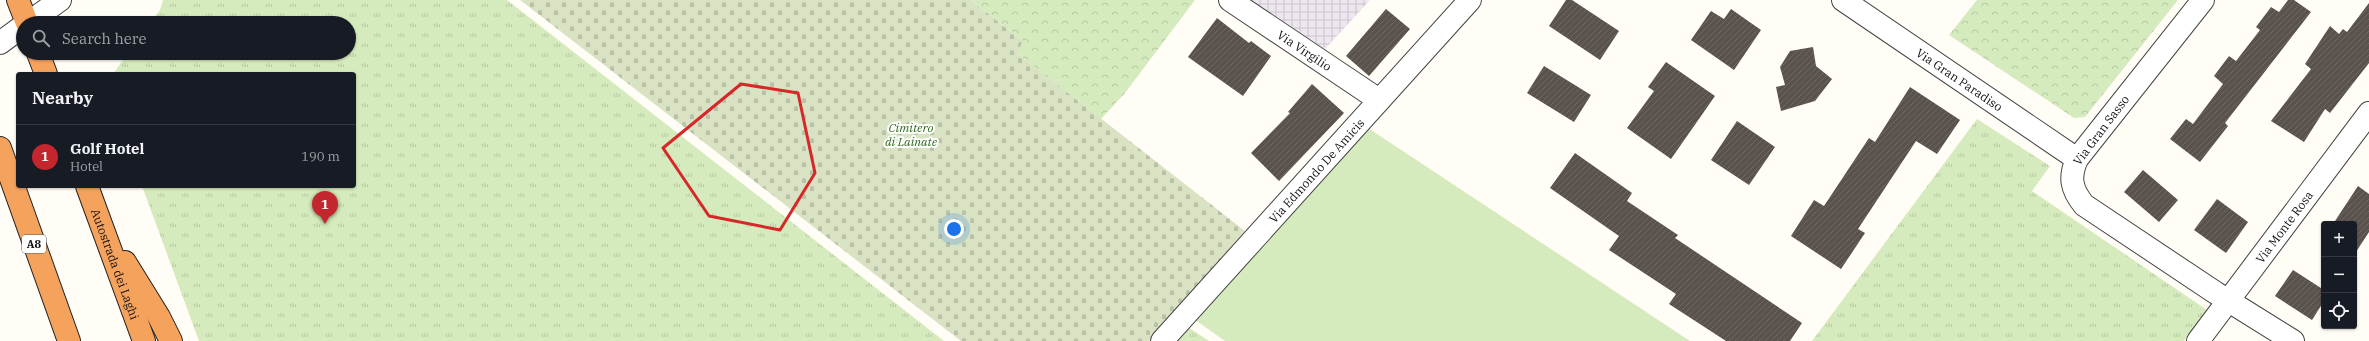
<!DOCTYPE html>
<meta charset="utf-8">
<style>
:root{--surface:#171b24;--page:#20242c;--text:#f1f3f6;--muted:#9ea1a6;--line:#363941;--accent:#c4262e}
body{margin:0;font-family:"IBM Plex Serif",serif;background:var(--page);color:var(--text)}
.controls{position:absolute;right:12px;bottom:12px;display:grid;overflow:hidden;border-radius:4px;box-shadow:0 1px 3px #0004}
.controls button{width:36px;height:36px;display:grid;place-items:center;padding:0;border:0;border-bottom:1px solid var(--line);background:var(--surface);color:var(--text);font:20px sans-serif}
.you{position:absolute;left:954px;top:229px;width:14px;height:14px;margin:-10px;border:3px solid #fff;border-radius:50%;background:#1a73e8;box-shadow:0 0 0 6px #1a73e833}
.badge{display:grid;place-items:center;width:26px;height:26px;border-radius:50%;background:var(--accent);color:#fff;font-size:13px;font-weight:700}
.pin{position:absolute;translate:-50% -33px;filter:drop-shadow(0 1px 2px #0008)}
.pin::after{content:'';position:absolute;top:21px;width:14px;height:12px;background:inherit;clip-path:polygon(0 0,100% 0,50% 100%)}
.list{margin:0;padding:0;list-style:none}
h2{display:flex;justify-content:space-between;align-items:center;height:52px;margin:0;padding:0 16px;font-size:17px}
h2 small{font-size:13px;font-weight:400;color:var(--muted)}
.list li{display:grid;grid-template-columns:26px 1fr auto;gap:12px;align-items:center;box-sizing:border-box;height:64px;padding:0 16px;border-top:1px solid var(--line)}
.list b{display:block;font-size:15px;white-space:nowrap}
.list p{margin:0;font-size:13px;white-space:nowrap;color:var(--muted)}
.list em{font-size:13px;font-style:normal;color:var(--muted)}
.icon{flex:none;width:22px;height:22px;fill:none;stroke:currentColor;stroke-width:2;stroke-linecap:round;stroke-linejoin:round}
.map{position:relative;flex:none;width:2369px;height:341px;overflow:hidden}
.search{position:absolute;background:var(--surface);box-shadow:0 1px 3px #0004;left:16px;top:16px;width:340px;height:44px;display:flex;align-items:center;gap:10px;box-sizing:border-box;padding:0 14px;border-radius:22px;color:var(--muted);font-size:15px}
.panel{position:absolute;background:var(--surface);box-shadow:0 1px 3px #0004;left:16px;top:72px;width:340px;height:116px;border-radius:4px}
.map>svg:first-child{display:block}
.industrial{fill:url(#industrial-grid)}
.grass{fill:url(#grass-tufts)}
.cemetery{fill:url(#cemetery-stones)}
.park{fill:url(#park-crowns)}
.garden{fill:#d5ebbd}
.building{fill:url(#building-hatch)}
.lines{fill:none;stroke-linecap:round;stroke-linejoin:round}
.minor-casing{stroke:#444;stroke-width:24}
.highway-casing{stroke:#222;stroke-width:24}
.minor{stroke:#fff;stroke-width:22}
.highway{stroke:#f5a25d;stroke-width:22}
.marked{fill:none;stroke:#d62828;stroke-width:3;stroke-linejoin:round}
.labels{text-anchor:middle;dominant-baseline:central;stroke-width:4;stroke-linejoin:round;paint-order:stroke}
.shield{fill:#fff;stroke:#585858;stroke-width:1}
.shield-label{font-size:11px;font-weight:bold;fill:#111}
.street-label{font-size:12px;fill:#111;stroke:#fff}
.park-label{font-size:12px;font-style:italic;fill:#2f6b1f;stroke:#fff}
</style>
<div class="map">
<svg width="2369" height="341" viewBox="0 0 2369 341">
<defs>
<pattern id="industrial-grid" width="8" height="8" patternUnits="userSpaceOnUse"><rect width="8" height="8" fill="#eee6ef"/><path d="M0 4h8M4 0v8" fill="none" stroke="#cbc4cc"/></pattern>
<pattern id="grass-tufts" width="24" height="20" patternUnits="userSpaceOnUse"><rect width="24" height="20" fill="#d5ebbd"/><path d="M3 7l-1-3M5 7V3M7 7l1-3M15 17l-1-3M17 17v-4M19 17l1-3" fill="none" stroke="#b6c8a1"/></pattern>
<pattern id="cemetery-stones" width="16" height="16" patternUnits="userSpaceOnUse"><rect width="16" height="16" fill="#d9e3c4"/><path d="M2 7V4a2 2 0 0 1 4 0v3zM10 15v-3a2 2 0 0 1 4 0v3z" fill="#b9c2a7"/></pattern>
<pattern id="park-crowns" width="20" height="18" patternUnits="userSpaceOnUse"><rect width="20" height="18" fill="#d5ebbd"/><path d="M2 6a3 3 0 1 1 6 0M12 15a3 3 0 1 1 6 0" fill="none" stroke="#b6c8a1"/></pattern>
<pattern id="building-hatch" width="6" height="6" patternUnits="userSpaceOnUse"><rect width="6" height="6" fill="#5a524d"/><path d="M-1 1l2-2M0 6l6-6M5 7l2-2" fill="none" stroke="#6d6662"/></pattern>
</defs>
<rect width="100%" height="100%" fill="#fffdf5"/>
<!-- industrial -->
<path class="industrial" d="M1250 0H1370L1325 49Z"/>
<!-- grass -->
<g class="grass">
<path d="M163 0H507L944 341H199L142 186H354V74H113L128 53H349V23H150L160 10Z"/>
<path d="M1977 119 2050 166 2032 191 2207 310 2184 341H1812Z"/>
<path d="M1185 325 1209 341H1172Z"/>
</g>
<!-- cemetery -->
<path class="cemetery" d="M520 0H971L1024 42 1017 53 1245 231 1149 341H961Z"/>
<!-- park -->
<g class="park">
<path d="M971 0H1195L1125 93 1101 119 1017 53 1023 41Z"/>
<path d="M1977 0H2178L2085 117 2074 118 1949 35Z"/>
</g>
<!-- garden -->
<path class="garden" d="M1365 126 1690 341H1225L1191 317Z"/>
<!-- building -->
<g class="building">
<path d="M1566 0H1572L1619 31 1600 60 1549 26Z"/>
<path d="M2288 0H2294L2311 12 2225 123 2228 126 2200 162 2170 139 2186 119 2193 124 2223 84 2214 76 2229 56 2236 61 2260 30 2256 27 2271 7 2279 12Z"/>
<path d="M2369 3V63L2330 113 2325 109 2304 142 2271 121 2311 69 2305 64 2330 26 2339 34 2343 29 2347 32Z"/>
<path d="M1386 9 1410 29 1369 76 1346 56Z"/>
<path d="M1731 9 1761 30 1734 70 1691 40 1711 11 1724 19Z"/>
<path d="M1217 18 1249 43 1251 41 1271 56 1243 96 1188 57Z"/>
<path d="M1813 47 1816 66 1832 79 1815 101 1781 111 1776 87 1785 85 1780 67 1790 51Z"/>
<path d="M1666 62 1715 96 1671 159 1627 128 1654 91 1648 87Z"/>
<path d="M1544 66 1591 95 1574 122 1527 93Z"/>
<path d="M1312 84 1344 113 1279 181 1251 153 1290 113 1288 112Z"/>
<path d="M1910 87 1960 120 1937 154 1916 141 1858 229 1865 233 1841 269 1791 236 1814 200 1824 206 1869 138 1875 142Z"/>
<path d="M1737 121 1775 147 1749 185 1711 160Z"/>
<path d="M1575 153 1632 193 1627 201 1678 235 1675 238 1802 323 1790 341H1726L1669 304 1676 294 1609 250 1619 236 1550 188Z"/>
<path d="M2143 170 2178 200 2159 222 2124 192Z"/>
<path d="M2358 186 2369 194V232L2354 255V224H2333Z"/>
<path d="M2217 199 2248 222 2226 253 2194 230Z"/>
<path d="M2293 270 2324 290V301L2312 320 2275 296Z"/>
</g>
<g class="lines">
<defs>
<g id="minor">
<path id="s1" d="M1230 0 1379 100"/>
<path id="s2" d="M1843 0 2077 159"/>
<path d="M2203 0 2077 159C2069 177 2071 189 2084 205L2216 293 2293 341"/>
<path d="M28 23 60 0"/>
<path d="M0 43 23 26"/>
<path id="s3" d="M1162 341 1470 0"/>
<path id="s4" d="M2198 341 2369 113"/>
</g>
<g id="highway">
<path d="M18 0 27 23"/>
<path d="M38 53 46 74"/>
<path d="M0 148 69 341"/>
<path id="s5" d="M87 186 144 341"/>
<path d="M125 262 159 317 171 341"/>
</g>
</defs>
<!-- minor casing -->
<use href="#minor" class="minor-casing"/>
<!-- highway casing -->
<use href="#highway" class="highway-casing"/>
<!-- minor -->
<use href="#minor" class="minor"/>
<!-- highway -->
<use href="#highway" class="highway"/>
</g>
<!-- marked area -->
<path class="marked" d="M741 84 798 93 815 173 780 230 709 216 663 148Z"/>
<g class="labels">
<!-- shield labels -->
<rect class="shield" x="22" y="235" width="24" height="18" rx="3"/>
<g class="shield-label">
<text x="34" y="244">A8</text>
</g>
<!-- street labels -->
<g class="street-label">
<text stroke="none"><textPath href="#s1" startOffset="90">Via Virgilio</textPath></text>
<text stroke="none"><textPath href="#s2" startOffset="141">Via Gran Paradiso</textPath></text>
<text transform="translate(2101 130) rotate(-53)">Via Gran Sasso</text>
<text stroke="none"><textPath href="#s3" startOffset="230">Via Edmondo De Amicis</textPath></text>
<text stroke="none"><textPath href="#s4" startOffset="143">Via Monte Rosa</textPath></text>
<text stroke="none"><textPath href="#s5" startOffset="83">Autostrada dei Laghi</textPath></text>
</g>
<!-- park labels -->
<g class="park-label">
<text x="911" y="127">Cimitero<tspan x="911" dy="14">di Lainate</tspan></text>
</g>
</g>
</svg>
<div class="controls">
<button>+</button>
<button>−</button>
<button><svg class="icon" aria-label="locate" viewBox="0 0 24 24"><circle cx="12" cy="12" r="6"/><path d="M12 2v4M12 18v4M2 12h4M18 12h4"/></svg></button>
</div>
<div class="you"></div>
<div class="pin badge" style="left:325px;top:224px">1</div>
<div class="search"><svg class="icon" aria-label="search" viewBox="0 0 24 24"><circle cx="10" cy="10" r="6"/><path d="M15 15l6 6"/></svg>Search here</div>
<section class="panel">
<h2>Nearby<small></small></h2>
<ul class="list">
<li><span class="badge">1</span><div><b>Golf Hotel</b><p>Hotel</p></div><em>190 m</em></li>
</ul>
</section>
</div>
